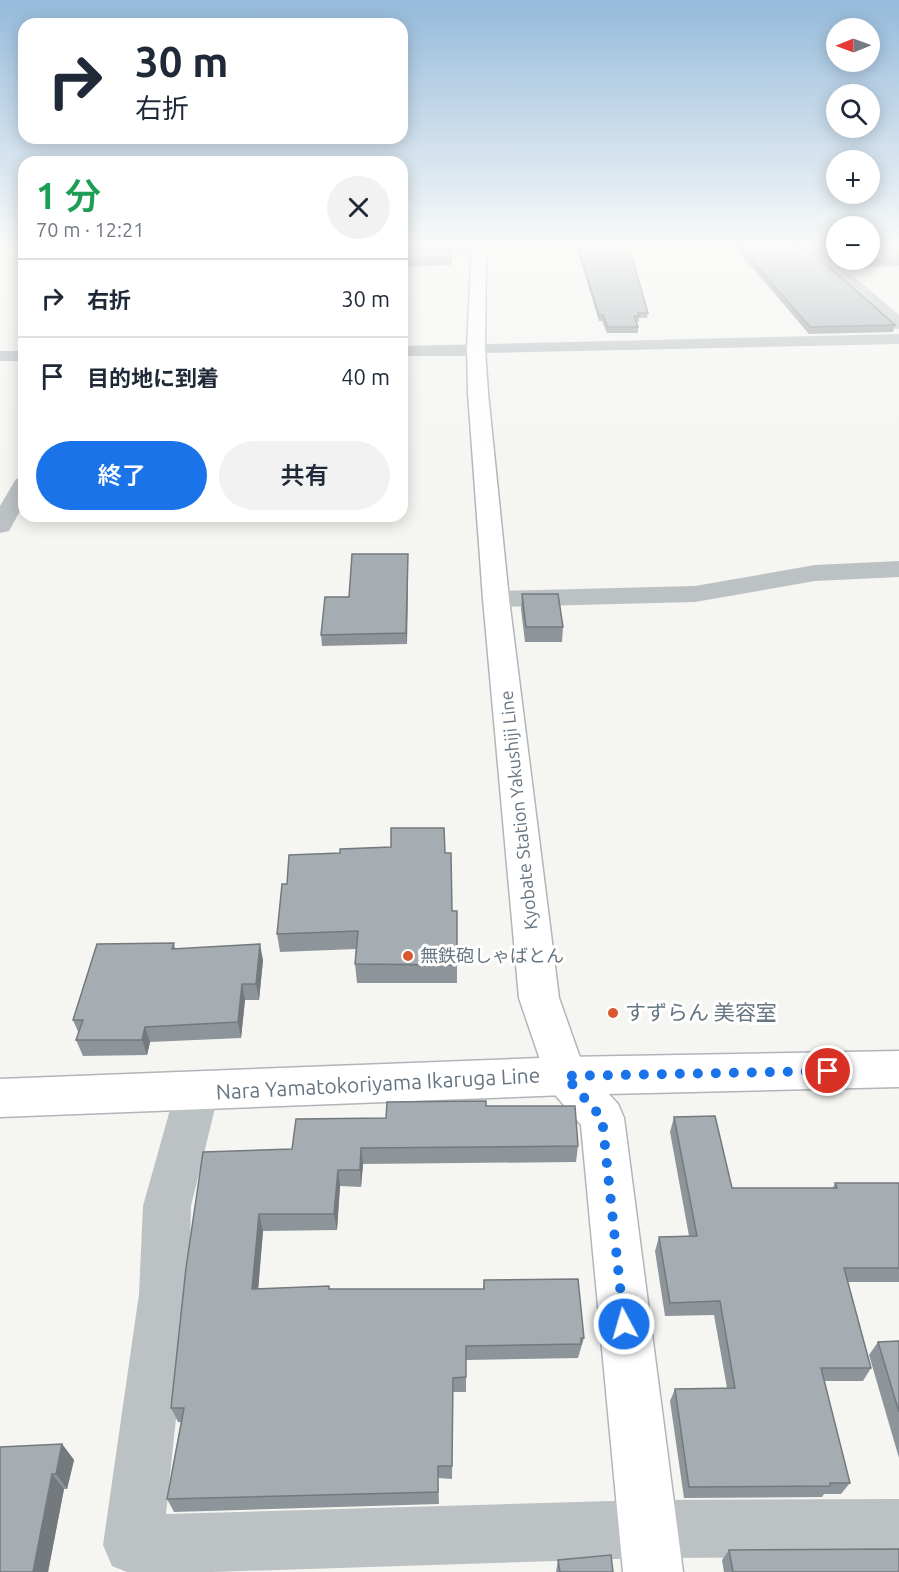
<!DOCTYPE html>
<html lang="ja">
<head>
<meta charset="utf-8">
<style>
  body { margin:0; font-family:Ubuntu,"Noto Sans JP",sans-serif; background:#f2f2f3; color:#1f2937; height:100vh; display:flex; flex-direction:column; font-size:22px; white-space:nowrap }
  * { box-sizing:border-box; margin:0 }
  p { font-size:20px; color:#747a83 }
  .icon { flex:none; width:33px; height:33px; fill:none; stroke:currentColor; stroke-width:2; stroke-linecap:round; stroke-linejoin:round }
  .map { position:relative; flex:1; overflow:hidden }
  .side { position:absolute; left:18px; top:156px; width:390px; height:366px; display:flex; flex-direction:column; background:#fff; border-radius:18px; box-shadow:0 3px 15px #0003 }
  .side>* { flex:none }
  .top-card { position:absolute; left:18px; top:18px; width:390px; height:126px; border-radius:18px; box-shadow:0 3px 15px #0003; background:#fff; color:#1f2937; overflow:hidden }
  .needle { width:39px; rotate:269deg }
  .tools { position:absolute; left:826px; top:18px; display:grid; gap:12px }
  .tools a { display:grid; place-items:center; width:54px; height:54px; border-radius:50%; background:#fff; box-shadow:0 3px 15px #0003; font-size:30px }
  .pin { position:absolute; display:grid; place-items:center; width:51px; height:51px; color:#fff; margin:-26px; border:3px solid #fff; border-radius:50%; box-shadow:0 2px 6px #0007 }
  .me { position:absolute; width:66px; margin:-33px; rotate:354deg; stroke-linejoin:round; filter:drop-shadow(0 0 4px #0008) }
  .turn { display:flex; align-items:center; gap:21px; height:126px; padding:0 18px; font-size:27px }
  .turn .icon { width:78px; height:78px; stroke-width:2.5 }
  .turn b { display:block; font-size:42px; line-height:51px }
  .round { display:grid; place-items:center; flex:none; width:63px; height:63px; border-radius:32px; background:#f2f2f3 }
  .overview { display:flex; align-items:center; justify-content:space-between; height:102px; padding:0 18px }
  h1 { font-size:36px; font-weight:600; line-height:45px; color:#1e9e55 }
  .primary-button { display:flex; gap:12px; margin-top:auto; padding:12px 18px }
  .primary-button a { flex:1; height:69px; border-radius:36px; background:#1a73e8; color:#fff; font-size:24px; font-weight:600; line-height:69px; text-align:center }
  .primary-button a+a { background:#f2f2f3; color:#1f2937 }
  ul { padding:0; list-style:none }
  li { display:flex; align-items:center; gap:18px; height:78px; padding:0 18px; border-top:2px solid #e0e1e3 }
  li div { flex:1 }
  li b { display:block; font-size:22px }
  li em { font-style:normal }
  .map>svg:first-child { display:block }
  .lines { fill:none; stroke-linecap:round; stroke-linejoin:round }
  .secondary-casing { stroke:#b1b6bb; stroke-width:3 }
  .primary-casing { stroke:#b0b5b9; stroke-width:3 }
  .minor { fill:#bcc1c4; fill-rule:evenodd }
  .secondary { fill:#fff; fill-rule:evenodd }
  .primary { fill:#fff; fill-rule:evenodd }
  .wall { fill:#8e959a }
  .shaded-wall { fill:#74797d }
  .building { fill:#a5adb3; stroke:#74797d; stroke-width:1.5 }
  .route { stroke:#1a73e8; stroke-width:10; stroke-dasharray:0 18 }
  .poi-dot { fill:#d9592f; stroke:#fff; stroke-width:2 }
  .labels { text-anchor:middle; stroke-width:6; stroke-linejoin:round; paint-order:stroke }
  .street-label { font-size:18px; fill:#667582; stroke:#fff }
  .poi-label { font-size:18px; fill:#667582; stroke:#fff; text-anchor:start }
  .near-poi-label { font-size:21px; fill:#667582; stroke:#fff; text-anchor:start }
  .near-street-label { font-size:21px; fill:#667582; stroke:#fff }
</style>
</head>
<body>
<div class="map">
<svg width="899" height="1572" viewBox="0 0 899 1572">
  <rect width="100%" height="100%" fill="#f5f6f2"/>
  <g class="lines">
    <defs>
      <polygon id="secondary" points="472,244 486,244 485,348 488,393 509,599 559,998 583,1066 618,1104 624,1118 683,1572 623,1572 581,1125 550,1089 519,998 483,599 468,393 467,348"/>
      <polygon id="primary" points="899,1051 899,1087 565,1095 0,1117 0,1079 565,1057"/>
    </defs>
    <!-- secondary casing -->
    <use href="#secondary" class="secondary-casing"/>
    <!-- primary casing -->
    <use href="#primary" class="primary-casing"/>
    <!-- minor -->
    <g class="minor">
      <polygon points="473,244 528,244 521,248 485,249 484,254 479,255 402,255 402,247 473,247"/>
      <polygon points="772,244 837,245 837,253 826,253 899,315 899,329 893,328 809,253 779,248"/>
      <rect x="870" y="245" width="29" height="8"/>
      <polygon points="899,334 899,344 485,353 477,356 402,356 402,346"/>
      <rect x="0" y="351" width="24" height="10"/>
      <polygon points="24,477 24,504 9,531 0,533 0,506 16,479"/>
      <polygon points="899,561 899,577 815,581 695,602 496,607 487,605 483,599 487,593 496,591 695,586 815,565"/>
      <polygon points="197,1073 212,1078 219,1092 191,1206 189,1294 166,1514 647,1500 899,1499 899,1557 647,1558 213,1572 127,1572 112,1566 103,1545 139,1294 143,1206 175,1092 182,1078"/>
    </g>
    <!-- secondary -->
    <use href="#secondary" class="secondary"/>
    <!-- primary -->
    <use href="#primary" class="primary"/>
  </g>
  <!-- wall -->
  <g class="wall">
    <rect x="402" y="244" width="45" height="1"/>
    <polygon points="578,244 648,313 647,318 639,318 639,322 636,322 638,327 638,333 607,333 602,321 599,321 577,249"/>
    <polygon points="732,244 778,244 895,325 893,332 809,334"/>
    <polygon points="837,248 837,259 832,255 833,249"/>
    <polygon points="871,249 899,249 899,266 846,267 837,260 870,260"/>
    <polygon points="402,251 452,260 452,265 402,267"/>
    <polygon points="408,564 407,644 322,646 321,635 349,597"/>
    <polygon points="522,594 563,627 562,642 525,642 521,609"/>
    <polygon points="445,853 452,911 457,911 457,983 357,983 355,964 356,949 280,952 277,934 287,884"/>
    <polygon points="174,943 175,948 263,960 259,1000 245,1000 241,1038 150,1042 147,1055 83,1056 76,1040 79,1034 73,1020"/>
    <polygon points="486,1106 578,1146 576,1162 363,1164 361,1187 340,1186 337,1230 263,1231 258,1289 483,1289 484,1280 584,1338 578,1358 466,1360 466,1392 453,1392 452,1479 438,1478 439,1504 174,1512 167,1499 181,1422 178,1422 171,1408 186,1268 292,1149 386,1118"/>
    <polygon points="674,1117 732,1188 833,1188 835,1183 899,1183 899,1282 848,1282 871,1368 863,1381 824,1381 850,1483 841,1494 824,1494 822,1497 684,1498 670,1401 675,1389 727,1388 714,1315 665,1316 655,1251 659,1237 689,1236 670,1132"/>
    <polygon points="899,1341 899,1458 869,1355 878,1342"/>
    <polygon points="62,1444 74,1460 67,1489 64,1489 48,1572 0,1572"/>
    <polygon points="729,1550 899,1572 724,1572 722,1560"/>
    <polygon points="558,1560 613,1572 556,1572"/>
  </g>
  <!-- shaded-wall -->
  <g class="shaded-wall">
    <polygon points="408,554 408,564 407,644 406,633"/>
    <polygon points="260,944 263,960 259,1000 256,984"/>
    <polygon points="242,984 245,1000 241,1038 238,1022"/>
    <polygon points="145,1027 150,1042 147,1055 142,1040"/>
    <polygon points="361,1148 363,1164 361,1187 360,1170"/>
    <polygon points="338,1170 340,1186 337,1230 334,1214"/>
    <polygon points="259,1214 263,1231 257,1304 252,1289"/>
    <polygon points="62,1444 74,1460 67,1489 56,1474"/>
    <polygon points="52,1474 64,1489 48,1572 33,1572"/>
  </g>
  <!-- building -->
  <g class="building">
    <polygon points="577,244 628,244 648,313 638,313 639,316 634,316 638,327 608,327 603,315 599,315"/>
    <polygon points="738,244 778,244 809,249 895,325 810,327"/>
    <polygon points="870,248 871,249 899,249 899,260 847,261 845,260 870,260"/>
    <polygon points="402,251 450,251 452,260 402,261"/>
    <polygon points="352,554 408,554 406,633 321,635 325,597 349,597"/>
    <polygon points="522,594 558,594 563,627 526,627"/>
    <polygon points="391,828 444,828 445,853 451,853 452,911 457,911 457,965 355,964 358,931 277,934 282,884 287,884 289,855 340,853 340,849 391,847"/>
    <polygon points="174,943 172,949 260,944 256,984 242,984 238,1022 145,1027 142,1040 76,1040 83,1020 73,1020 97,944"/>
    <polygon points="486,1101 486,1106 575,1106 578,1146 361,1148 360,1170 338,1170 334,1214 259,1214 252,1289 329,1286 329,1289 484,1289 484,1280 578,1279 584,1338 581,1338 581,1344 466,1346 466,1377 453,1378 452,1466 438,1466 438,1492 167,1499 184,1408 171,1408 186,1268 203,1152 292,1149 296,1119 386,1118 387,1102"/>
    <polygon points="715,1116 732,1188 837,1188 835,1183 899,1183 899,1268 844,1268 871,1368 821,1368 850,1483 830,1483 830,1486 689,1487 675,1389 735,1388 720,1301 670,1303 659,1237 697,1236 674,1117"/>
    <polygon points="899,1341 899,1412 878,1342"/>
    <polygon points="62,1444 56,1474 52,1474 33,1572 0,1572 0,1447"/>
    <polygon points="899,1549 899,1572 733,1572 729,1550"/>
    <polygon points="611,1555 613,1572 560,1572 558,1560"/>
  </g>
  <!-- sky -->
  <linearGradient id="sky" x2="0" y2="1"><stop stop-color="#95badb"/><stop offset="0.53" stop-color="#fafbf9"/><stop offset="1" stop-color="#fafbf9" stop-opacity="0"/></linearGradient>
  <rect width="899" height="464" fill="url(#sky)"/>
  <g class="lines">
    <!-- route -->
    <polyline class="route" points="624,1324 602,1118 565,1076 828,1071"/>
  </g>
  <!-- markers -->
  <g class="poi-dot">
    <circle cx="408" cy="956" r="6"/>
    <circle cx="613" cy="1013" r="6"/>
  </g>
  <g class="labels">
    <!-- street labels -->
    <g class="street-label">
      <text transform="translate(519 810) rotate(-96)" y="6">Kyobate Station Yakushiji Line</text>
    </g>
    <!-- poi labels -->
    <g class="poi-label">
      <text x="420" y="962">無鉄砲しゃばとん</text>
    </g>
    <!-- near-poi labels -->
    <g class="near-poi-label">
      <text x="625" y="1020">すずらん 美容室</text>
    </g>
    <!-- near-street labels -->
    <g class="near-street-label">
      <text transform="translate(378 1084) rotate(-3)" y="7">Nara Yamatokoriyama Ikaruga Line</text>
    </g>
  </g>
</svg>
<div class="tools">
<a><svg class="needle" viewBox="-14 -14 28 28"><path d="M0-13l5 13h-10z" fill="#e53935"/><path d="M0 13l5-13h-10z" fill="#747a83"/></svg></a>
<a><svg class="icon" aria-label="search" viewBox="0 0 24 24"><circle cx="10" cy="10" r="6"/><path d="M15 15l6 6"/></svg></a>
<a>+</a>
<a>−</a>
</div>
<div class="pin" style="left:828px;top:1071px;background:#d93025"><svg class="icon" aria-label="arrive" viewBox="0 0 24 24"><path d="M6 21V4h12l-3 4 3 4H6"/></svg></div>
<svg class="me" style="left:624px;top:1324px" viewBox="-20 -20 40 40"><circle r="17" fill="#1a73e8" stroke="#fff" stroke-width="3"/><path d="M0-11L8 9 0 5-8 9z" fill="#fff"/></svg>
<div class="top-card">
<div class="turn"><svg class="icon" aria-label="right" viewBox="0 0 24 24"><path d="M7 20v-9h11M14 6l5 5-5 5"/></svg><div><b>30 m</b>右折</div></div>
</div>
<section class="side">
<div class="overview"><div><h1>1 分</h1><p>70 m · 12:21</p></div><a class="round"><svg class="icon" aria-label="close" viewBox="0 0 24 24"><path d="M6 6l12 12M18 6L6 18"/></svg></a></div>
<ul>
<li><svg class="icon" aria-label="right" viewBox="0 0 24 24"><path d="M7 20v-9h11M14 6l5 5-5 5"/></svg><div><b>右折</b></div><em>30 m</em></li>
<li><svg class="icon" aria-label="arrive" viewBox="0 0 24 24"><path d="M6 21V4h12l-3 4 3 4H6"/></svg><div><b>目的地に到着</b></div><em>40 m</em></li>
</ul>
<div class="primary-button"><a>終了</a><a>共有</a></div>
</section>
</div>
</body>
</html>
